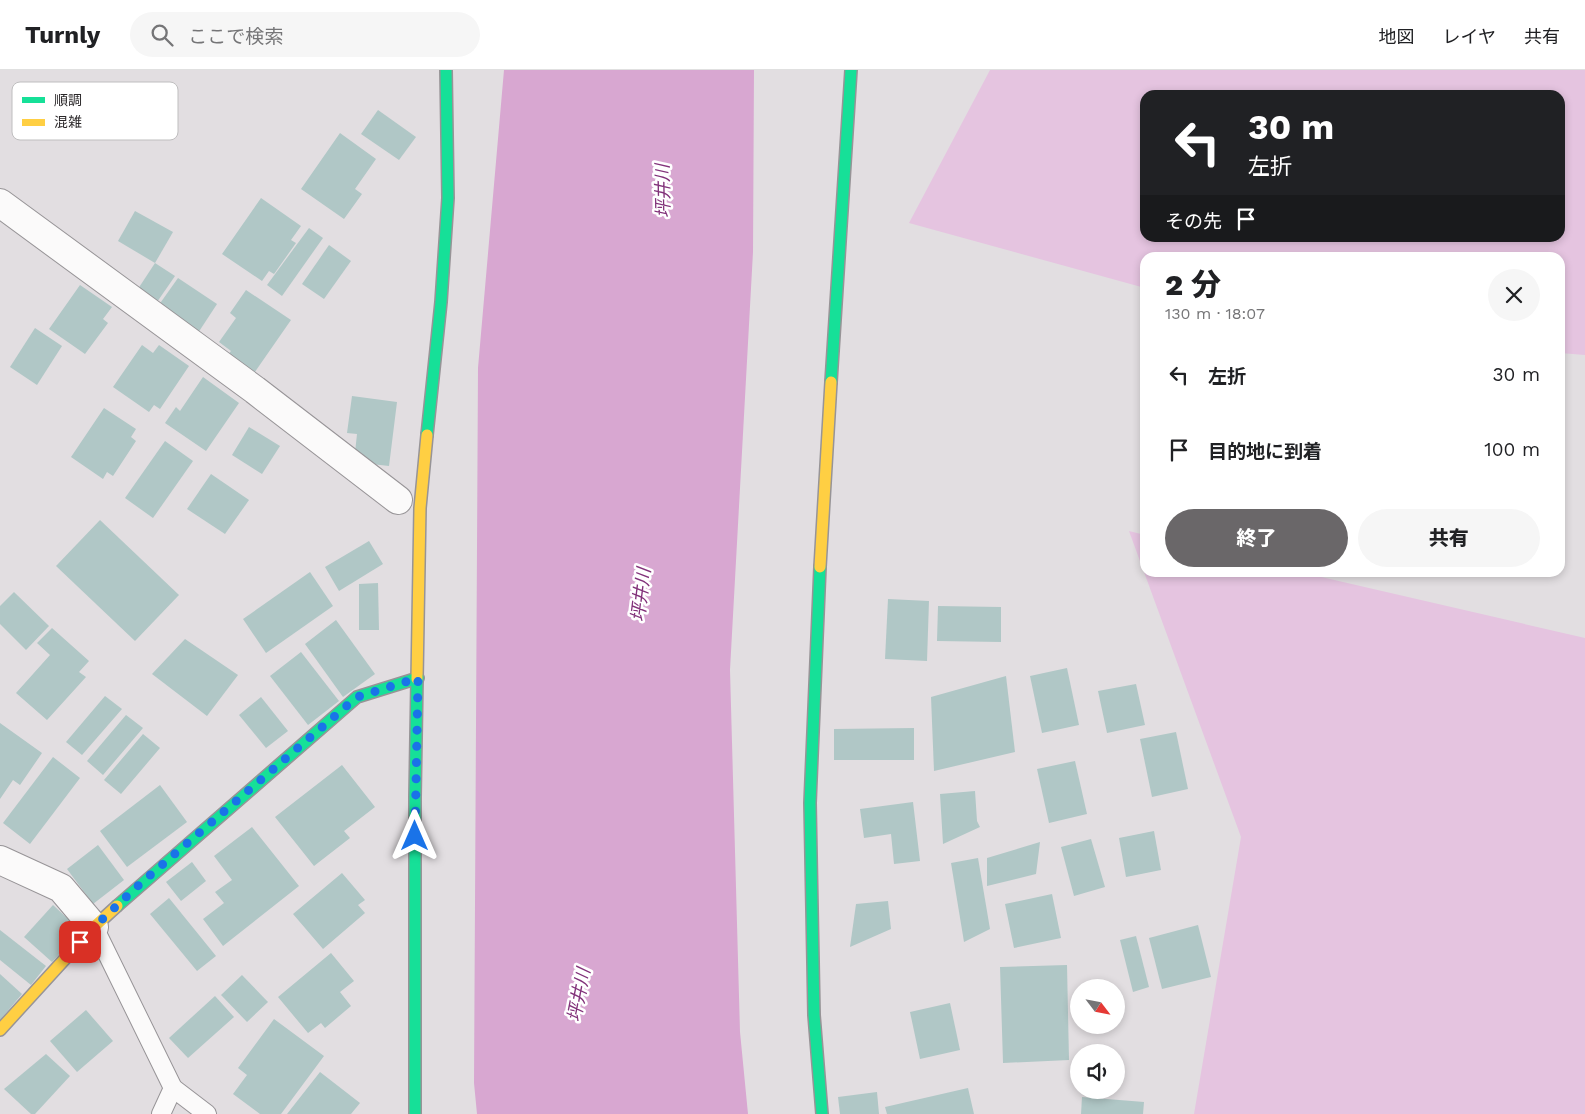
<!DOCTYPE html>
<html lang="ja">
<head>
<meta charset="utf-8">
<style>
  body { margin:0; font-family:"Work Sans","Noto Sans JP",sans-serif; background:#f6f6f6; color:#202124; height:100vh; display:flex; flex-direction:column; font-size:19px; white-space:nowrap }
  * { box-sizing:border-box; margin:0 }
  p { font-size:16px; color:#757577 }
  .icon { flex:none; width:28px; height:28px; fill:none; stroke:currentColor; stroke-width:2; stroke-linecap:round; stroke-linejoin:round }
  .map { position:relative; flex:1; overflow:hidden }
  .side { position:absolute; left:1140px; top:182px; width:425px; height:325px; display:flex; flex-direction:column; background:#fff; border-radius:15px; box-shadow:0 2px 8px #0003 }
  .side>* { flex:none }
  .banner { position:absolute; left:1140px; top:20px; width:425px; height:152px; border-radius:15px; box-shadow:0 2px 8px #0003; background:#202124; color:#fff; overflow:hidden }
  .needle { width:32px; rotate:122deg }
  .buttons { position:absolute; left:1070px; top:909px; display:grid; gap:10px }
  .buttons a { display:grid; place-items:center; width:55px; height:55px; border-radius:50%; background:#fff; box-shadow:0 2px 8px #0003; font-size:25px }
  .pin { position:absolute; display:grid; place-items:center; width:42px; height:42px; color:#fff; margin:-21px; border-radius:10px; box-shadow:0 2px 8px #0006 }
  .me { position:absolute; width:55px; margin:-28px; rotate:0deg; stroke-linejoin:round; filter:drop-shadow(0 0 4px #0008) }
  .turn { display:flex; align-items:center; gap:18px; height:105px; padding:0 25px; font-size:22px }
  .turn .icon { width:65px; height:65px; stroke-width:2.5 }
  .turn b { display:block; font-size:35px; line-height:42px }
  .then { display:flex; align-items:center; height:48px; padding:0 25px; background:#0003; gap:10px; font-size:19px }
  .round { display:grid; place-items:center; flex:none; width:52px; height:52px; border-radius:26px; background:#f6f6f6 }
  .headline { display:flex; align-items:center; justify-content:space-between; height:85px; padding:0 25px }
  h1 { font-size:30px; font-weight:800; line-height:38px }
  .primary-button { display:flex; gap:10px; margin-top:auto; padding:10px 25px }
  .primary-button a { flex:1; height:58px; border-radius:30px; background:#6a6769; color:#fff; font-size:20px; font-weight:800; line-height:58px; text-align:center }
  .primary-button a+a { background:#f6f6f6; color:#202124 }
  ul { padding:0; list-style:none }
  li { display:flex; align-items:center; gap:15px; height:75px; padding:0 25px }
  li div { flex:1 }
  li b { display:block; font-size:19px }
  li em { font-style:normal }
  header { display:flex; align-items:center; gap:30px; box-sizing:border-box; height:70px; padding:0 25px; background:#fff; border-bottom:1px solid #e0e0e0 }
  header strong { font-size:24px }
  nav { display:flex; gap:28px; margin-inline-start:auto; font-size:18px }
  .search { width:350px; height:45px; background:#f6f6f6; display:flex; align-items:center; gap:12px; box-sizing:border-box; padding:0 18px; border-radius:28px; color:#757577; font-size:19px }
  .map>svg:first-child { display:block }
  .green { fill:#e5c4e0; fill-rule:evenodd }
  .water { fill:#d8a7d1 }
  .building { fill:#b0c7c6 }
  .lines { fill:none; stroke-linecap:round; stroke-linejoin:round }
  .lane-casing { stroke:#979497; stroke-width:20 }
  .street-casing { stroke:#979497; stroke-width:30 }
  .fast-casing { stroke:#979497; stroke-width:14 }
  .slow-casing { stroke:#979497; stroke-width:14 }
  .lane { stroke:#fbfafa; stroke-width:18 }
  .street { stroke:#fbfafa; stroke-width:28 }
  .fast { stroke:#16e098; stroke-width:11 }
  .slow { stroke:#ffcf43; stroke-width:11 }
  .route { stroke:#1a73e8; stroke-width:9; stroke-dasharray:0 16.2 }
  .labels { text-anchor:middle; stroke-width:5; stroke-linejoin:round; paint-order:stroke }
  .water-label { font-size:18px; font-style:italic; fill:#82327a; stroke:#fff }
  .key { fill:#fff; stroke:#bfbebf; stroke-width:1 }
  .key-label { font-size:14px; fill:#2a2729 }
</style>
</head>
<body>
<header>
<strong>Turnly</strong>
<div class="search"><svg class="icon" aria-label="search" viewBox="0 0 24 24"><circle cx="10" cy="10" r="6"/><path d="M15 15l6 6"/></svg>ここで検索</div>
<nav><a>地図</a><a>レイヤ</a><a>共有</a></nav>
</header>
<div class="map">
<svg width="1585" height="1044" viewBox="0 0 1585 1044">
  <rect width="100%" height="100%" fill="#e2dee1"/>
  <!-- green -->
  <g class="green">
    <path d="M 990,0 L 1585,0 L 1585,285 L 1560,283 L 1560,188 L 1145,188 L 1145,218 L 909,153 ZM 1145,25 L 1560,25 L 1560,168 L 1145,168 Z"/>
    <polygon points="1129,461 1145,465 1145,502 1304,503 1585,568 1585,1044 1194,1044 1241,767"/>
  </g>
  <!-- water -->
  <polygon class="water" points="504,0 754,0 753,182 730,600 740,962 748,1044 477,1044 474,1013 478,298"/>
  <!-- building -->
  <g class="building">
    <polygon points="378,40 416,67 399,90 361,64"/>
    <polygon points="340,63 376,89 355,119 362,124 344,149 301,119"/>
    <polygon points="261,128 301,156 291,170 296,173 274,204 269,201 262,211 222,184"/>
    <polygon points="135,141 173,162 155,193 118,171"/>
    <polygon points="309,158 323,168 282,226 267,215"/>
    <polygon points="329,175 351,191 324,229 302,214"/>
    <polygon points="155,193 175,206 155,235 136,222"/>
    <polygon points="178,208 217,234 196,266 156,239"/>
    <polygon points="80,215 112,237 103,249 108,253 85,284 49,259"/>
    <polygon points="246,220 291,250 252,306 225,288 231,281 219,272 236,248 230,243"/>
    <polygon points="35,258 62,276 37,315 10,297"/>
    <polygon points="142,275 153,283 159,275 189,296 160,339 154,335 149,342 113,317"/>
    <polygon points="203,307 239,333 206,381 165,353 176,337 180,341"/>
    <polygon points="352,326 397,332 389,396 354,392 357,364 347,363"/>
    <polygon points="104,338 136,359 131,367 136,371 113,406 107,402 103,409 71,387"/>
    <polygon points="249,357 280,376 262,404 232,385"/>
    <polygon points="165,371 193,391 153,448 125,428"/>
    <polygon points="211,404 249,430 225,464 187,439"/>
    <polygon points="100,450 179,525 135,571 56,496"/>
    <polygon points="369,471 383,494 339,521 325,497"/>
    <polygon points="310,502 333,536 266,583 243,549"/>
    <polygon points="378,513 379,560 359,560 359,514"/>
    <polygon points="14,522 49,556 26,580 0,554 0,536"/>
    <polygon points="888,529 929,531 927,591 885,589"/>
    <polygon points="938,536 1001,537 1001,572 937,571"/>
    <polygon points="336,550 375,604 343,627 305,574"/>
    <polygon points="52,558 89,591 79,602 86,607 47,650 16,623 50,585 37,573"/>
    <polygon points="185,569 238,605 207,646 152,604"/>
    <polygon points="301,582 339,631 308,655 270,606"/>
    <polygon points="1067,598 1079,655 1042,663 1030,606"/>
    <polygon points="1006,606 1015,682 934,701 931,627"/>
    <polygon points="1136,614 1145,655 1107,663 1098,621"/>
    <polygon points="105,626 122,639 82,685 66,672"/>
    <polygon points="261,627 288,661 266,678 239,645"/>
    <polygon points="126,645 143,658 103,705 87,691"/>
    <polygon points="0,653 42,683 20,715 13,710 0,729"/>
    <polygon points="914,658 914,690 834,690 834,659"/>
    <polygon points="1176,662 1188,719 1152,727 1140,669"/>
    <polygon points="143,664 160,678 121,724 104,710"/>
    <polygon points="53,687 80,708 30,774 3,753"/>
    <polygon points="1075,691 1087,744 1049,753 1037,699"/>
    <polygon points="342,695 375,737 344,761 350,768 314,796 275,747"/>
    <polygon points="160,715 187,752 127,797 100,761"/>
    <polygon points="975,721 977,751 980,757 943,774 940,724"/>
    <polygon points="913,732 920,791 894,794 891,764 864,768 860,739"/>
    <polygon points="252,757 299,816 223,876 203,849 224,833 215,822 232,810 214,786"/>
    <polygon points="1154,761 1161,800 1126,807 1119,768"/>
    <polygon points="1091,769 1105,817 1074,826 1061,777"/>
    <polygon points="1040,772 1036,804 987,816 987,788"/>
    <polygon points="98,775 124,810 93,834 67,799"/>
    <polygon points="978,788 990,859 964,872 951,793"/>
    <polygon points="192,792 206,811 181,831 166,812"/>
    <polygon points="342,803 365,830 358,835 365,843 323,879 293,844"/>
    <polygon points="1052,824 1061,868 1014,878 1005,834"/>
    <polygon points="169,828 216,886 197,901 150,844"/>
    <polygon points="888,831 891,859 850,877 856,834"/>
    <polygon points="53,835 81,861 52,892 24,867"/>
    <polygon points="1198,855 1211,907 1162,919 1149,868"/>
    <polygon points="0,860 46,896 31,915 0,890"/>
    <polygon points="1136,866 1149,917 1133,922 1120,870"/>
    <polygon points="331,883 354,911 340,922 351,936 325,958 321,953 308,963 278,927"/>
    <polygon points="1067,895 1069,990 1003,993 1000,897"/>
    <polygon points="0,904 22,924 0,950"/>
    <polygon points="242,905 268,932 247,952 221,925"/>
    <polygon points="215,926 234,947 188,988 169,968"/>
    <polygon points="950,933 960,980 920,989 910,942"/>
    <polygon points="86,940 113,971 77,1002 50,971"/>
    <polygon points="274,949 324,986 281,1044 260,1044 233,1024 247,1005 238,998"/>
    <polygon points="46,984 70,1006 35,1044 31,1044 4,1019"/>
    <polygon points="320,1002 360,1033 351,1044 287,1044"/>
    <polygon points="968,1018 974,1044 887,1044 885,1037"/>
    <polygon points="877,1022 879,1044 840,1044 838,1027"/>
    <polygon points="1082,1027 1144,1032 1143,1044 1081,1044"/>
  </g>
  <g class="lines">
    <defs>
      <g id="lane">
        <polyline points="94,857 173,1018 207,1044"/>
        <polyline points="161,1044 173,1018"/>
      </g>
      <g id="street">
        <polyline points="0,133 255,320 398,430"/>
        <polyline points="0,790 61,818 94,857"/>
      </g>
      <g id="fast">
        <polyline points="831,312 851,0"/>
        <polyline points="427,365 441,232 448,128 446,0"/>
        <polyline points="820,497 810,733 814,945 822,1044"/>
        <polyline points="117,836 357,627 418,608"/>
        <polyline points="415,1044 415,727 417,609"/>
      </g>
      <g id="slow">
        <polyline points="820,497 831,312"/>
        <polyline points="417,609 420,438 427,365"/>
        <polyline points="0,960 94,857 117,836"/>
      </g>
    </defs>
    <!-- lane casing -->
    <use href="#lane" class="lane-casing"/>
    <!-- street casing -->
    <use href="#street" class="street-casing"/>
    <!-- fast casing -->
    <use href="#fast" class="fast-casing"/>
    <!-- slow casing -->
    <use href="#slow" class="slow-casing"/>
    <!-- lane -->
    <use href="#lane" class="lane"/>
    <!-- street -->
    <use href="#street" class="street"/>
    <!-- fast -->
    <use href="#fast" class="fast"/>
    <!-- slow -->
    <use href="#slow" class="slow"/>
  </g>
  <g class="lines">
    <!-- route -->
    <polyline class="route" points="80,872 94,857 141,813 357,627 418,608 415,766"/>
  </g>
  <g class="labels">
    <!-- water labels -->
    <g class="water-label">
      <text transform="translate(663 121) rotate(-91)" y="6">坪井川</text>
      <text transform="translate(641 525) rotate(-83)" y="6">坪井川</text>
      <text transform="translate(579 925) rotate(-79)" y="6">坪井川</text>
    </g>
  </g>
  <!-- legend -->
  <rect x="12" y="12" width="166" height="58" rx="8" class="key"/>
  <rect x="22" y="27" width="23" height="6" fill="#16e098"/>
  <rect x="22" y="49" width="23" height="7" fill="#ffcf43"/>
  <g class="key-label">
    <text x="54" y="35">順調</text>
    <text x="54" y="57">混雑</text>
  </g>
</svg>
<div class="buttons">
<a><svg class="needle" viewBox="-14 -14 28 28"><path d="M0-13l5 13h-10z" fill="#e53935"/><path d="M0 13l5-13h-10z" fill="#757577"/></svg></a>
<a><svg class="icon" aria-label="sound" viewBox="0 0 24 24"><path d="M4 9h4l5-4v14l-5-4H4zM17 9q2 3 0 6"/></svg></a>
</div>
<div class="pin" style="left:80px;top:872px;background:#d93025"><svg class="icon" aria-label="arrive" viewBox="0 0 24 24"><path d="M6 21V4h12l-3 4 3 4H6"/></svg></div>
<svg class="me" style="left:415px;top:766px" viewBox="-20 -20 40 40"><path d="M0-17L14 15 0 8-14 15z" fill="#1a73e8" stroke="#fff" stroke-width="4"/></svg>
<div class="banner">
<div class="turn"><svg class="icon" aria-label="left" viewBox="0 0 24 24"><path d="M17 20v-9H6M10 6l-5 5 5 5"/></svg><div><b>30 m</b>左折</div></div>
<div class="then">その先<svg class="icon" aria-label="arrive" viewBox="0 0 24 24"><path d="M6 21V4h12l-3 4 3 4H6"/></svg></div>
</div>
<section class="side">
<div class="headline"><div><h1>2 分</h1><p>130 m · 18:07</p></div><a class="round"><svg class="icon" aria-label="close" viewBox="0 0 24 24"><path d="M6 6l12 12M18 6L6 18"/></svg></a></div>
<ul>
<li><svg class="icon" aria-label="left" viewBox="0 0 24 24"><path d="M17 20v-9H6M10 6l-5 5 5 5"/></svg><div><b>左折</b></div><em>30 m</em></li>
<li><svg class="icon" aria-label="arrive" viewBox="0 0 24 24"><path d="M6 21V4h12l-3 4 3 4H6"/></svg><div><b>目的地に到着</b></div><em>100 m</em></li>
</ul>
<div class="primary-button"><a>終了</a><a>共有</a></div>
</section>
</div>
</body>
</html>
